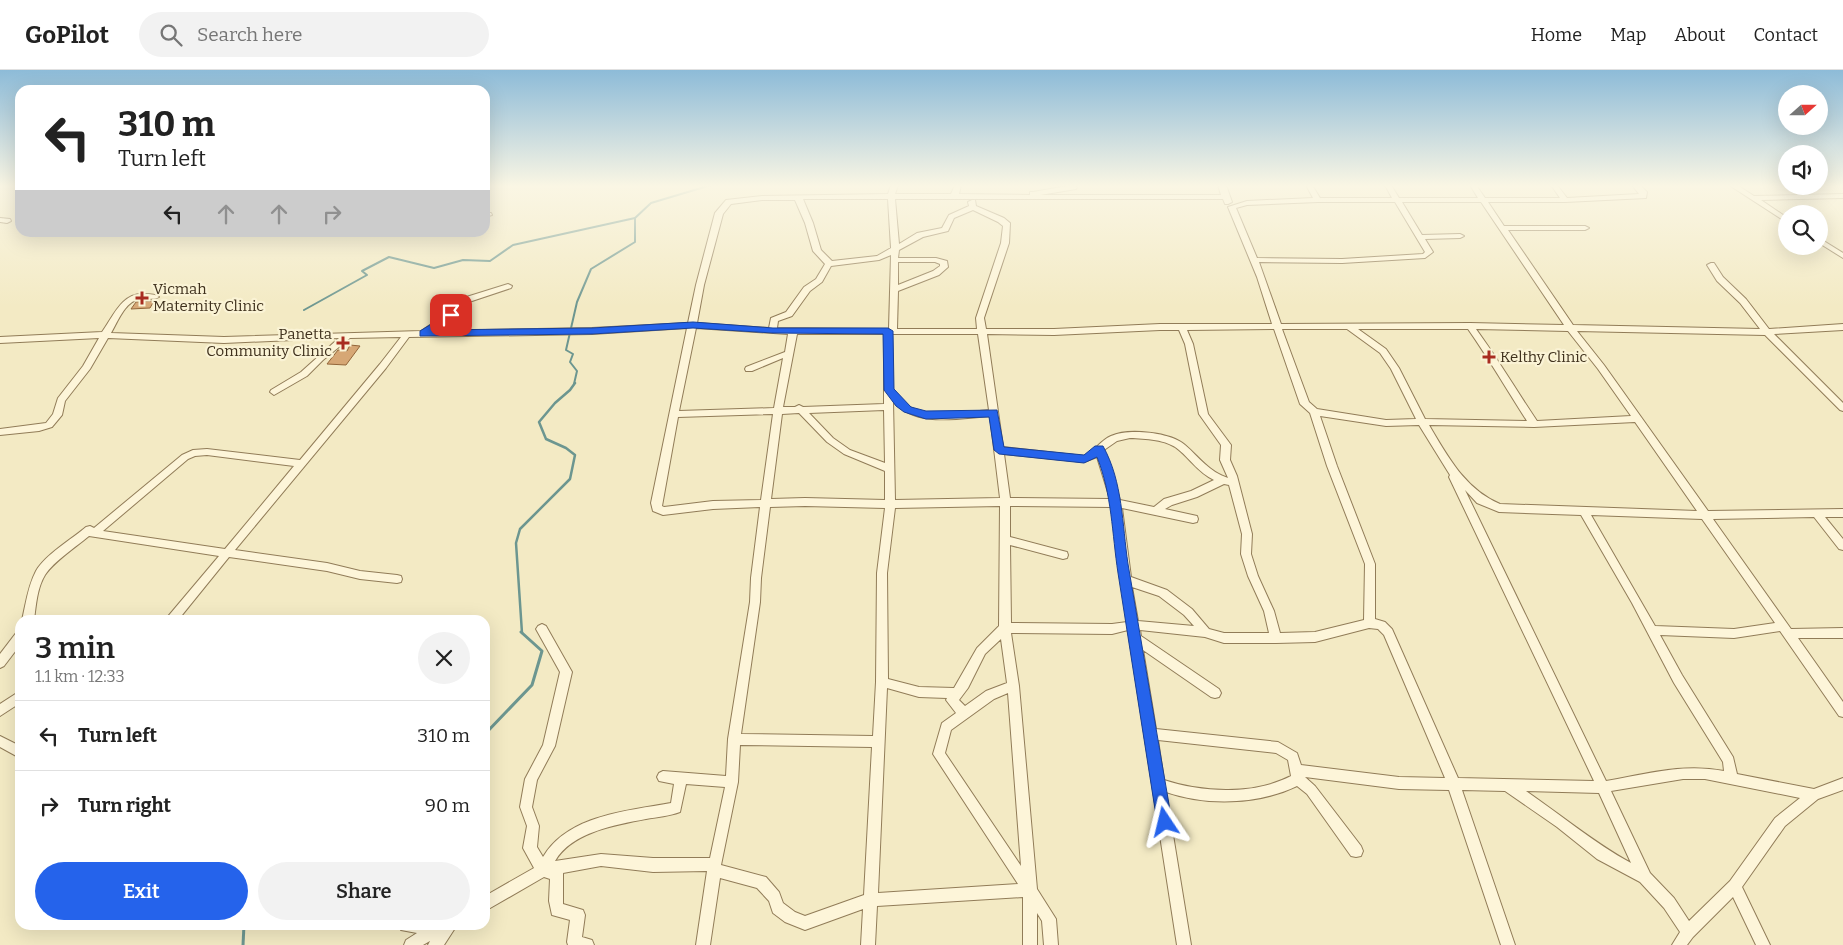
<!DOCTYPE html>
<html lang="en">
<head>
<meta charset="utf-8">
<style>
  body { margin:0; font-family:Bitter,serif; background:#f2f2f2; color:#222; height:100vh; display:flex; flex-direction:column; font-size:19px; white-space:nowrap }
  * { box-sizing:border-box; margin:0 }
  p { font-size:16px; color:#767676 }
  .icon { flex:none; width:28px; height:28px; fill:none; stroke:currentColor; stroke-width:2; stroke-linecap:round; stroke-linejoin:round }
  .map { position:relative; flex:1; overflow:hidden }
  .sheet { position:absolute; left:15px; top:545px; width:475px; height:315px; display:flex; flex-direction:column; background:#fff; border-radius:15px; box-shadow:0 5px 20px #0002 }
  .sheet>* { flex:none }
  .hud { position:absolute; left:15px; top:15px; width:475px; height:152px; border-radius:15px; box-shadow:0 5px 20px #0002; background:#fff; color:#222; overflow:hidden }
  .needle { width:32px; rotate:69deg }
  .fabs { position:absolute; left:1778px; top:15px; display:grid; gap:10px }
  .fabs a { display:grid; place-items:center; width:50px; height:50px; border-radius:50%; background:#fff; box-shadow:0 5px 20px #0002; font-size:25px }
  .pin { position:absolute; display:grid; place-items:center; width:42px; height:42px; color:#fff; margin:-21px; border-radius:10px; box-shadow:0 2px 8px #0006 }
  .me { position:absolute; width:55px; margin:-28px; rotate:350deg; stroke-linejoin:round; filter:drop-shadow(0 0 4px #0008) }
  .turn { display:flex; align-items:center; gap:18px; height:105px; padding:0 20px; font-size:22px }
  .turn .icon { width:65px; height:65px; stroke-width:2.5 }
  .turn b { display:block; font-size:35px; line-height:42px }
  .lanes { display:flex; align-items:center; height:48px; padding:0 20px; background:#0003; justify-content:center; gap:25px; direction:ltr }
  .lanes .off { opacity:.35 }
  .round { display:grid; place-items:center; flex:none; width:52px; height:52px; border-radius:26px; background:#f2f2f2 }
  .head { display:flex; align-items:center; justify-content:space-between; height:85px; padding:0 20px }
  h1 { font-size:30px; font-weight:600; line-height:38px }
  .button { display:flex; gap:10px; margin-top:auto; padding:10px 20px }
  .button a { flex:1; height:58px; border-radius:30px; background:#2563eb; color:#fff; font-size:20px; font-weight:600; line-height:58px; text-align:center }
  .button a+a { background:#f2f2f2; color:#222 }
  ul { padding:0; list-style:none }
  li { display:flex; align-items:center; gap:15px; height:70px; padding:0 20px; border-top:1px solid #e0e0e0 }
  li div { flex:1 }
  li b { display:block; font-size:19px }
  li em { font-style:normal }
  header { display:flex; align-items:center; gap:30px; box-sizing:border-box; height:70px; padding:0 25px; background:#fff; border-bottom:1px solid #e0e0e0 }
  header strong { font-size:24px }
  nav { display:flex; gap:28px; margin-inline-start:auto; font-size:18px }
  .search { width:350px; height:45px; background:#f2f2f2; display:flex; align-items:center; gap:12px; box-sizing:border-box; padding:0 18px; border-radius:28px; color:#767676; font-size:19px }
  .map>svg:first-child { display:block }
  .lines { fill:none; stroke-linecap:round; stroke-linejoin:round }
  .stream-far2 { stroke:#6c9690; stroke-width:2 }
  .stream-far1 { stroke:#6c9690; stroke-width:2.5 }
  .stream { stroke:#6c9690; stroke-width:3 }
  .building { fill:#d6a775; stroke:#93663a }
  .street-casing { stroke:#917c58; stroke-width:2 }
  .street { fill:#fdf5d9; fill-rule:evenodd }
  .route { fill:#2563eb; stroke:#184099 }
  .poi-dot { fill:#a82c20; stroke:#faf3d5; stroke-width:2 }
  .labels { text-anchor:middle; stroke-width:4.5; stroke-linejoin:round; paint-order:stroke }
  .poi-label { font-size:15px; fill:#3f311d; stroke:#faf3d5; text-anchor:start }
</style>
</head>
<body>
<header>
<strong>GoPilot</strong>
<div class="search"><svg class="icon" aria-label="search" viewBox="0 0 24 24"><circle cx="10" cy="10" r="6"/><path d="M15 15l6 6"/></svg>Search here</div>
<nav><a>Home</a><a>Map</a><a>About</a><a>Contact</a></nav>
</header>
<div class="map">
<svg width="1843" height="875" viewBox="0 0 1843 875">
  <rect width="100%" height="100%" fill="#f3eac4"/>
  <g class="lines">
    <!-- stream-far2 -->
    <g class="stream-far2">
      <polyline points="304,240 367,205 362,201 389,187 434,198 463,190 490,191 513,175 635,148 651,133 711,115"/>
      <polyline points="574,314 577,301 570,292 573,284 566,280 577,232 591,199 635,172 635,148"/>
    </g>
    <!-- stream-far1 -->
    <polyline class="stream-far1" points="522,563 516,473 520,459 570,409 575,385 566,378 546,369 539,352 555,333 570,320 575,313"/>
    <!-- stream -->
    <g class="stream">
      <polyline points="485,664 532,615 542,581 521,562"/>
      <polyline points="243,875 244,855"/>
    </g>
  </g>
  <!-- building -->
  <g class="building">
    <polygon points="154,231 150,238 131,239 136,232"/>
    <polygon points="350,275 360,276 346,295 327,294 338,280 347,281"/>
  </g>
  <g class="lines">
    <defs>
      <g id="street">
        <path d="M 891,115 L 898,115 L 895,124 L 951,124 L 955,115 L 961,115 L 959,124 L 1030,125 L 1030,122 L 1033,122 L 1073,115 L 1077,117 L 1076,119 L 1040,125 L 1221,125 L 1218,115 L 1226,115 L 1232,132 L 1228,134 L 1225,134 L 1223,129 L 895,129 L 899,174 L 917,163 L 942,158 L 949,145 L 969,136 L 968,132 L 972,130 L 975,130 L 976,136 L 1004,148 L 1010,153 L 1009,173 L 984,248 L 986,259 L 1054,259 L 1160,254 L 1272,254 L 1257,207 L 1228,137 L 1247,131 L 1313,128 L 1306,115 L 1312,115 L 1320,128 L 1392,128 L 1385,115 L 1391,115 L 1399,128 L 1478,128 L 1470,115 L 1476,115 L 1485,128 L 1560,128 L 1551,115 L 1557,115 L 1567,128 L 1639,124 L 1632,115 L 1640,115 L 1647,122 L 1646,128 L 1565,132 L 1488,132 L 1504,156 L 1585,156 L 1589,158 L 1585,160 L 1508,160 L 1573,255 L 1760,259 L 1740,233 L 1717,211 L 1707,195 L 1711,193 L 1714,193 L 1723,207 L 1746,229 L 1769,259 L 1843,254 L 1843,260 L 1774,264 L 1843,333 L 1843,341 L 1840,340 L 1765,265 L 1577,261 L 1604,295 L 1708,441 L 1843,439 L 1843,447 L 1825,447 L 1843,469 L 1843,480 L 1839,479 L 1814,447 L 1713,449 L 1791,559 L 1843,558 L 1843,568 L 1798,568 L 1843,632 L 1843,647 L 1839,646 L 1780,561 L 1734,568 L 1660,565 L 1682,605 L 1733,687 L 1737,704 L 1814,719 L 1843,708 L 1843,720 L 1818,729 L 1785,756 L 1742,817 L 1770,875 L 1756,875 L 1733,827 L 1693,867 L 1687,875 L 1672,875 L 1680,862 L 1664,838 L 1640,812 L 1597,789 L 1557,757 L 1505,721 L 1462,720 L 1515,875 L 1501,875 L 1449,720 L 1399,719 L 1305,707 L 1315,716 L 1361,776 L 1363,781 L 1361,786 L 1356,787 L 1351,786 L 1307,724 L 1297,716 C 1258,735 1206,736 1166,722 L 1191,875 L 1177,875 L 1128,560 L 1112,564 L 1011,563 L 1019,616 L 1037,819 L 1056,849 L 1058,875 L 1044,875 L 1042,851 L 1037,843 L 1037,875 L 1023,875 L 1023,827 L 877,836 L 875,875 L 861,875 L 863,839 L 805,860 L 785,852 L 773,843 L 769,831 L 757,818 L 720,808 L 710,875 L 696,875 L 707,801 L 653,802 L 601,796 L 563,803 L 563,834 L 583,840 L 585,845 L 582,867 L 592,870 L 594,875 L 568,875 L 567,872 L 570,850 L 552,845 L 549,831 L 550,809 L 544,807 L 485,841 L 485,826 L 534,798 L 523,778 L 527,756 L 520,737 L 525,709 L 543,675 L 560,602 L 536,559 L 538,556 L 542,554 L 546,556 L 572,602 L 555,676 L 537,710 L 532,737 L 539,756 L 537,777 L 543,787 C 568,745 627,741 671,733 L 674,714 L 659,711 L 657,707 L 659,703 L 663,701 L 726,706 L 728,669 L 750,532 L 751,508 L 760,437 L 713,439 L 663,445 L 653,441 L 651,433 L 687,258 L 592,264 L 409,267 L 386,298 L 235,480 L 327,493 L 360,501 L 397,505 L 401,506 L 402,509 L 401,512 L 397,513 L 360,509 L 327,501 L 229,487 L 178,550 L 165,550 L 219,486 L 89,466 C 76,477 54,491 45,505 C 37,518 36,535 34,550 L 22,550 C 26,533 28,516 36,501 C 45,485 72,469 86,457 L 90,456 L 94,458 L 182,385 L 193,380 L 207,379 L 300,390 L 380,294 L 401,267 L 350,268 L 323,290 L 307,306 L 274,325 L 270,322 L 271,320 L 301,302 L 339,268 L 224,273 L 108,268 L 90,299 L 65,331 L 62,345 L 52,357 L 39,361 L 0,365 L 0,359 L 46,353 L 53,344 L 58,328 L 83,296 L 99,268 L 0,273 L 0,267 L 102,262 C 113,247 122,222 144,224 C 150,224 155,224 159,227 C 153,231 146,227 139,229 C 125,232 118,251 111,263 L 224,267 L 421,261 L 448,243 L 460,229 L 508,214 L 512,216 L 511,218 L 466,233 L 454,247 L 433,261 L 592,258 L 688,253 L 696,215 L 715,143 L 726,130 L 762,126 L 888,124 ZM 803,129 L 888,129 L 891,178 L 877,186 L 832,191 L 821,180 L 813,153 ZM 762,130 L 795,130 L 805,153 L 813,181 L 825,194 L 816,209 L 804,217 L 786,242 L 771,248 L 769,258 L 697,253 L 704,215 L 723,144 L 731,134 ZM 1318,132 L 1395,132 L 1425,182 L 1423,184 L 1342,189 L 1257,188 L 1236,138 L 1247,135 ZM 1402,132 L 1481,132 L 1564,255 L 1470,253 L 1281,254 L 1259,192 L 1342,193 L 1425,188 L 1433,182 L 1425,169 L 1460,168 L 1464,166 L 1460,164 L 1422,165 ZM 973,140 L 998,152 L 1003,156 L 1001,173 L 976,248 L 977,259 L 897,259 L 898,221 L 939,205 L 948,197 L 947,191 L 936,188 L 898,188 L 899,180 L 923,167 L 948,161 L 954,148 ZM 891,185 L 889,259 L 777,258 L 778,251 L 792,246 L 810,221 L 822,212 L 831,196 L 879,190 ZM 898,192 L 935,192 L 940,194 L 940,196 L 933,201 L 898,215 ZM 696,258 L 788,264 L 785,282 L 746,297 L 745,299 L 746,301 L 752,301 L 783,288 L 774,338 L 679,341 ZM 1274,259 L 1300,334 L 1310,343 L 1327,396 L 1365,494 L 1364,550 L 1315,562 L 1280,563 L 1274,541 L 1258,506 L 1251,484 L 1252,464 L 1237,406 L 1230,390 L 1231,375 L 1208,344 L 1193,274 L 1187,260 ZM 1282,259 L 1347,259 L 1380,283 L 1391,299 L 1416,349 L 1386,350 L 1317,339 L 1309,332 ZM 1358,259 L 1468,259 C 1489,289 1507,320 1527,351 L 1425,349 L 1399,298 L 1386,279 ZM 1476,259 L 1568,261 L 1598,299 L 1631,346 L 1537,351 C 1516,320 1498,289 1476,259 ZM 1160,260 L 1179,260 L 1185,274 L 1199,344 L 1221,375 L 1220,390 L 1228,408 C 1209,402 1199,387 1185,375 C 1171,362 1128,358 1111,366 C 1100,371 1095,381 1084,386 L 1003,377 L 987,264 L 1054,265 ZM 797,264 L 884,264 L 884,334 L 803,337 L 799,335 L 795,337 L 783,337 ZM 892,264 L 978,264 L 989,340 C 967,342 928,349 910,337 C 903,332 898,325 893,319 ZM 893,331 C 916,358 959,348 990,346 L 1000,428 L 895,430 ZM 884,340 L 885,393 L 850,380 L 833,368 L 809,343 ZM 799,343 L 827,372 L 844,384 L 885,401 L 885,430 L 805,428 L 771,429 L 782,344 ZM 773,344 L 761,430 L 713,431 L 664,437 L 662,436 L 678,347 ZM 1320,346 L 1386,356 L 1419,355 L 1450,405 L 1449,407 L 1594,711 L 1458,708 L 1392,559 L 1385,552 L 1375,549 L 1375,494 L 1337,396 ZM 1635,352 L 1697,441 L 1500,434 C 1465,419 1448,387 1429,355 L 1534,357 ZM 1130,368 C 1145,369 1167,369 1179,380 C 1191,390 1199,403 1214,410 L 1191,421 L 1164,429 L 1154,437 L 1120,430 L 1104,380 L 1117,371 ZM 1004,384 L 1084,392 L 1097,387 L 1110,429 L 1010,428 ZM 207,385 L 294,396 L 225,479 L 103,461 L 188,389 L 195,386 ZM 1224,414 L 1229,415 L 1242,464 L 1241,484 L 1248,506 L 1264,541 L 1269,563 L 1224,563 L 1209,559 L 1192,539 L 1167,520 L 1131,507 L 1122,438 L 1193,453 L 1197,452 L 1198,449 L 1197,446 L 1165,439 L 1172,435 L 1197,427 ZM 1465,420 L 1477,433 L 1499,442 L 1581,445 L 1632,533 L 1674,613 L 1723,692 L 1724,701 C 1683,693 1647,704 1606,711 ZM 805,436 L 885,438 L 877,503 L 876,612 L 873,666 L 741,664 L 760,532 L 761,508 L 770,437 ZM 1000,436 L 999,556 L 977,578 L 954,618 L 919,617 L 888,609 L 887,503 L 895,438 ZM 1010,436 L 1112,437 L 1127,552 L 1112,554 L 1011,553 L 1010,475 L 1063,489 L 1067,488 L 1068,485 L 1067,482 L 1063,481 L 1010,467 ZM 1591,445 L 1702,449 L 1775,553 L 1734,559 L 1655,556 ZM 1132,517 L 1159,526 L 1184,545 L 1194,556 L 1138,551 ZM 1369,558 L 1378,559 L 1384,565 L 1445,708 L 1399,707 L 1301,695 L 1297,683 L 1278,672 L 1156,659 L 1143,580 L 1211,627 L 1215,628 L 1219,627 L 1221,623 L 1219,619 L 1141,566 L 1140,560 L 1205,567 L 1224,573 L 1276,573 L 1315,572 ZM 1001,569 L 1007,613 L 986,621 L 965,636 L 959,630 L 968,618 L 985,584 ZM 887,618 L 919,627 L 947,628 L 946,630 L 956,643 L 942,653 L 933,684 L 1018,814 L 878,823 ZM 1008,623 L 1021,796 L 945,683 L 951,660 L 994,629 ZM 1158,670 L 1276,683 L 1288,690 L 1291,706 C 1254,725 1203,723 1164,710 ZM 740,675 L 872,677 L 864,825 L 805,846 L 795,842 L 783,833 L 779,822 L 766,807 L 721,795 L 738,712 ZM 1683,709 L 1705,709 L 1800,728 L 1775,748 L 1730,811 L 1689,851 L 1674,828 L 1650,803 L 1611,721 ZM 686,714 L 725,717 L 710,788 L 653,788 L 601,784 L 555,791 C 572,762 615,755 646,749 C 657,747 670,746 680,742 ZM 1526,721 L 1599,723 L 1631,793 C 1594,773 1561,745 1526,721 Z"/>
        <polygon points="1729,115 1737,115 1754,126 1843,124 1843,128 1761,130 1786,147 1786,152"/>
        <polygon points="485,143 491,143 492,145 485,147"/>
        <polygon points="0,148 10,149 11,151 7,153 0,152"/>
        <polygon points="1819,168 1843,183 1843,188 1819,173"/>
        <polygon points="20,561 20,575 4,596 0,598 0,584 16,563"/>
        <polygon points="20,621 20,633 0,646 0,634"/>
        <polygon points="0,666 20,676 20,688 0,677"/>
        <polygon points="399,855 457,855 444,875 428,875 430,871 423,875 404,875 406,870 417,863 401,860"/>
      </g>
    </defs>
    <!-- street casing -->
    <use href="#street" class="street-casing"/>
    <!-- street -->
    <use href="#street" class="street"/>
  </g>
  <!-- sky -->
  <linearGradient id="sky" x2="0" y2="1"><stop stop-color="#8dbbd8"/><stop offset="0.49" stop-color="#faf6e4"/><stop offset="1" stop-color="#faf6e4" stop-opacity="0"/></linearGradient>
  <rect width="1843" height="237" fill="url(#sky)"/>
  <!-- route -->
  <path class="route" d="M 451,242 L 456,245 L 454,247 L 435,260 L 592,258 L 693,252 L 773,258 L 888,258 L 893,261 L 894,319 L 911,337 L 926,341 L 997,340 L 1004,377 L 1084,385 L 1095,376 L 1103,376 C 1123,412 1122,454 1128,494 C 1143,580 1157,666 1172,752 L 1170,757 L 1165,759 L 1160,757 L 1157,752 C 1144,669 1131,586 1118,503 C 1112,464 1112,424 1097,387 L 1084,393 L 999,384 L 994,380 L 989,347 L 926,349 L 904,342 L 896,336 L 884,320 L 883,264 L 773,263 L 693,258 L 592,264 L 420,266 L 420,261 Z"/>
  <!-- markers -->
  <g class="poi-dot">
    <path d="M139.5 220.5h5v5h5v5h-5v5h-5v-5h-5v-5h5z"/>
    <path d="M340.5 265.5h5v5h5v5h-5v5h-5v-5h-5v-5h5z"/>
    <path d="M1486.5 279.5h5v5h5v5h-5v5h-5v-5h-5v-5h5z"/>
  </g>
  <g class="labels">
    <!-- poi labels -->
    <g class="poi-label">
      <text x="153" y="224">Vicmah<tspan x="153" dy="17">Maternity Clinic</tspan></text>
      <text x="332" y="269" text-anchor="end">Panetta<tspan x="332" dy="17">Community Clinic</tspan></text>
      <text x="1500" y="292">Kelthy Clinic</text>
    </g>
  </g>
</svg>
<div class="fabs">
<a><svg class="needle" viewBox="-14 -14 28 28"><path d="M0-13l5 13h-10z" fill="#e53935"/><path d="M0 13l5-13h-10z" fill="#767676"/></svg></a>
<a><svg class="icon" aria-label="sound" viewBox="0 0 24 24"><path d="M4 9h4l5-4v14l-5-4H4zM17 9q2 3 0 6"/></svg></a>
<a><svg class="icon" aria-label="search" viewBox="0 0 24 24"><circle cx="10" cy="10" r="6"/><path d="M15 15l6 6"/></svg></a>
</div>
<div class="pin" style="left:451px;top:245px;background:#d93025"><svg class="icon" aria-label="arrive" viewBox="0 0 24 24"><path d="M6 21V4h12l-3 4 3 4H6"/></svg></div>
<svg class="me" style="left:1165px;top:752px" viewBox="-20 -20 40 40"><path d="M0-17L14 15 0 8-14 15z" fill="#2563eb" stroke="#fff" stroke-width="4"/></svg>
<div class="hud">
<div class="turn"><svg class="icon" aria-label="left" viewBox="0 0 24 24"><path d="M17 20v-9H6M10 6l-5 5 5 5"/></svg><div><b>310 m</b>Turn left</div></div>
<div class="lanes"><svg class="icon" aria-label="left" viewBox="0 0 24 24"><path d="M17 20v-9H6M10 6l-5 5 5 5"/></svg><svg class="icon off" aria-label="ahead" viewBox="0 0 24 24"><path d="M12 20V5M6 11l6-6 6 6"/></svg><svg class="icon off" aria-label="ahead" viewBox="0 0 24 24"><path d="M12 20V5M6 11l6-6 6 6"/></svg><svg class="icon off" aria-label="right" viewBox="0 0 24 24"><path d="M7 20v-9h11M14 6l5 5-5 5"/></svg></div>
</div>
<section class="sheet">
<div class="head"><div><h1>3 min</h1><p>1.1 km · 12:33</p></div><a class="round"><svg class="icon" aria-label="close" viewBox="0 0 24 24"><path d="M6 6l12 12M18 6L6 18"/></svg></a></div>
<ul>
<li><svg class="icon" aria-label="left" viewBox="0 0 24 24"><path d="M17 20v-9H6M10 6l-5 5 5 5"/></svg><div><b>Turn left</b></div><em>310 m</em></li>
<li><svg class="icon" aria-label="right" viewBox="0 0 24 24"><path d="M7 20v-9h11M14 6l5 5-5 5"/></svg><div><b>Turn right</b></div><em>90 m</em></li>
</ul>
<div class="button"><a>Exit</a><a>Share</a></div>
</section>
</div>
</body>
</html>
